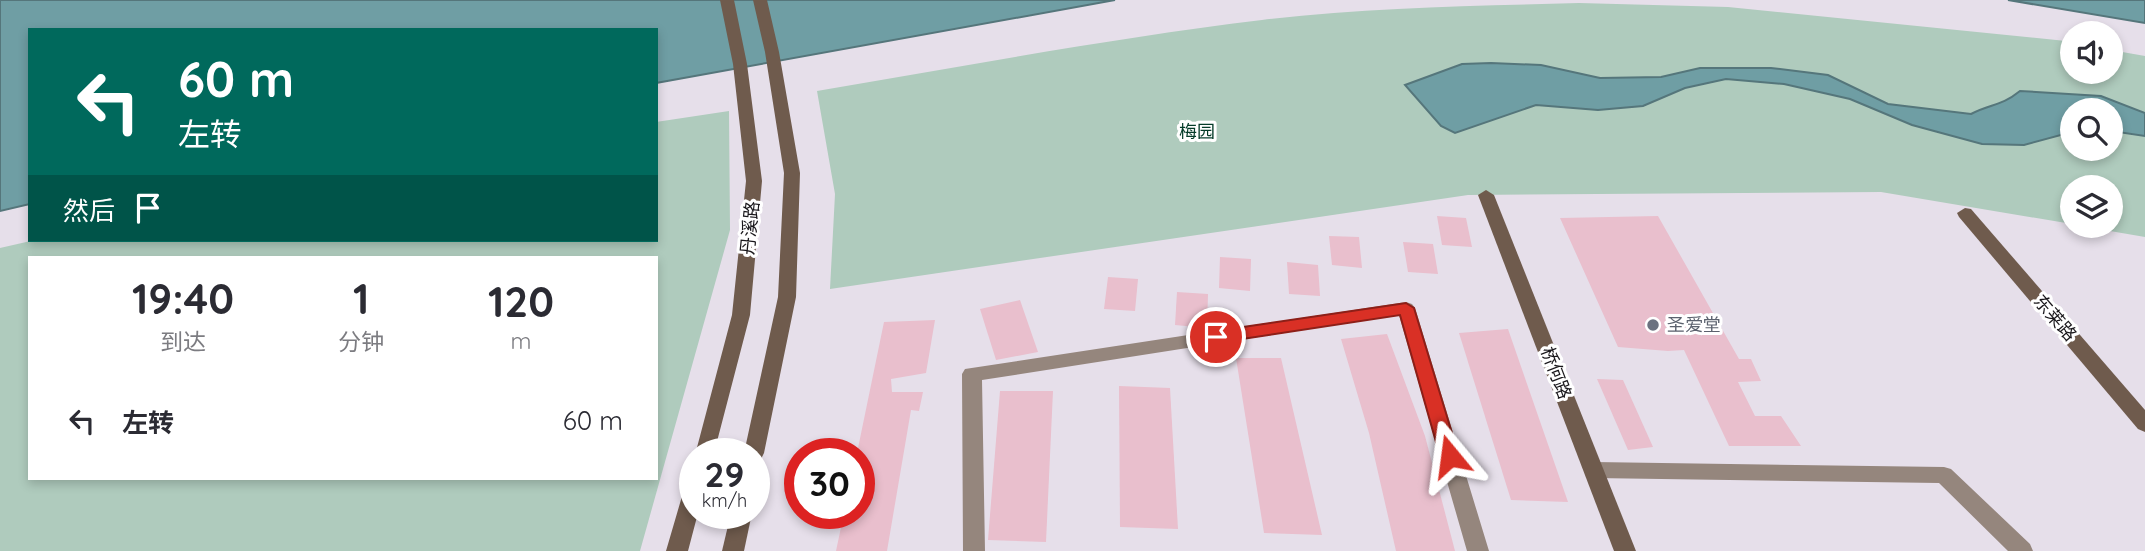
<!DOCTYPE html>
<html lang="zh">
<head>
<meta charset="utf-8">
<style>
  body { margin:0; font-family:Quicksand,"Noto Sans SC",sans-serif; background:#f2f2f3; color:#2b2b33; height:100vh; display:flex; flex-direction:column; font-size:26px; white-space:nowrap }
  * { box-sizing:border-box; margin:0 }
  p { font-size:23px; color:#7c7c81 }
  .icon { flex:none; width:38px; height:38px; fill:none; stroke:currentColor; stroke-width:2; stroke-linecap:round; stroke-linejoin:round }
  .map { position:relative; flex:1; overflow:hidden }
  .details { position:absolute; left:28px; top:256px; width:630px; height:224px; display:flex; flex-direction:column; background:#fff; border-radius:0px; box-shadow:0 4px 10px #0003 }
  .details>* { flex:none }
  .guide { position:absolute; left:28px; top:28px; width:630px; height:214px; border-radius:0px; box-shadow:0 4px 10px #0003; background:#00695c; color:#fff; overflow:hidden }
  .tools { position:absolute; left:2060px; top:21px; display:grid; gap:14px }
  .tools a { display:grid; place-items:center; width:63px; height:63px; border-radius:50%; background:#fff; box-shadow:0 4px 10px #0003; font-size:35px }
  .speed { position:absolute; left:679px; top:438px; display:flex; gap:14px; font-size:35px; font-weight:700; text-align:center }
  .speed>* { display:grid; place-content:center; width:91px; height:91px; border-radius:50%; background:#fff; box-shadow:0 4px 10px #0003; line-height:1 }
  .speed small { font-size:18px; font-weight:400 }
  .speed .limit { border:10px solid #d22; background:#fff; color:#111 }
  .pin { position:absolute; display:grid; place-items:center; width:60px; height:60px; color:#fff; margin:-30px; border:4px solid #fff; border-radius:50%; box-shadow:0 2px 7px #0007 }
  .me { position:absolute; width:77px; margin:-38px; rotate:344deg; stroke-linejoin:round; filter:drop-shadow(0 0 5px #0008) }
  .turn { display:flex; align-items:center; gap:24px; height:147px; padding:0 35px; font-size:32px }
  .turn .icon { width:91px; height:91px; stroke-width:2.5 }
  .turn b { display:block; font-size:49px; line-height:60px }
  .then { display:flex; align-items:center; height:66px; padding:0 35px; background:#0003; gap:14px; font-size:26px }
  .eta { display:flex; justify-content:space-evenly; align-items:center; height:119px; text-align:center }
  .eta b { font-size:42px; font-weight:700; line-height:49px }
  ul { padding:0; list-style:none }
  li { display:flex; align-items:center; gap:21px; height:91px; padding:0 35px }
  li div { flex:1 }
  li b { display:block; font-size:26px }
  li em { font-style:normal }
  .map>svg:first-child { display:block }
  .green { fill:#afcbbd; fill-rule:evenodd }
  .water { fill:#6f9ea4; stroke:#55767b; stroke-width:2 }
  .building { fill:#e9bfcd }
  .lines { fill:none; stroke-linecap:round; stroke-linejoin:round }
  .street { fill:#95867d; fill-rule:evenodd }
  .secondary { fill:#6f5b4d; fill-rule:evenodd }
  .route { fill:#d93025; stroke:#8d1f18; stroke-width:2 }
  .worship-dot { fill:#6b7280; stroke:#fff; stroke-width:2.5 }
  .labels { text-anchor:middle; stroke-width:6; stroke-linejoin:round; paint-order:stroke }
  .park-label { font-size:18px; fill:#053c29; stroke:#fff }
  .street-label { font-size:18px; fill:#19171b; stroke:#fff }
  .worship-label { font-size:18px; fill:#5b616d; stroke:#fff; text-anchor:start }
</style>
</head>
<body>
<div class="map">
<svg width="2145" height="551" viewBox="0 0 2145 551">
  <rect width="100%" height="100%" fill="#e6dfea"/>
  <!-- green -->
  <g class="green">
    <path d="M 1579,3 L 1728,7 L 2066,41 L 2072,42 L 2072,72 L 2110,72 L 2111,50 L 2145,56 L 2145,237 L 2081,226 L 2110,226 L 2110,187 L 2072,187 L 2072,224 L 1881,192 L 1468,195 L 830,289 L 835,194 L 817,91 C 965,66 1113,38 1262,20 C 1367,7 1473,6 1579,3 ZM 2072,110 L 2110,110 L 2110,149 L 2072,149 Z"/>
    <path d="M 729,111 L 730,230 L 640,551 L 0,551 L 0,248 L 35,240 L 656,240 L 656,122 ZM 30,257 L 656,257 L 656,478 L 30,478 Z"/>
  </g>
  <!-- water -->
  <g class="water">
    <polygon points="0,0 1115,0 656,83 656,30 30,30 30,204 0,211"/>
    <polygon points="2008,0 2145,0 2145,23"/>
    <path d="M 1491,63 L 1541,65 L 1600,78 L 1661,77 L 1700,68 L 1771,68 L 1828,75 L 1888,104 L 1971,114 C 1992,103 2000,107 2020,91 L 2101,96 L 2145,113 L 2145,136 L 2111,131 L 2110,110 L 2072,110 L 2072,132 L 2024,145 L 1982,144 L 1912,125 L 1850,99 L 1784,84 L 1726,79 L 1685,88 L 1643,106 L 1598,110 L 1536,105 L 1455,133 L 1441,126 L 1405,85 L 1462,64 Z"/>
  </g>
  <!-- building -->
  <g class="building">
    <polygon points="1437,216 1466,218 1472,247 1442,245"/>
    <polygon points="1658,216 1739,359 1751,359 1761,381 1738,382 1755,416 1781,416 1801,446 1729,446 1684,350 1668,351 1618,347 1560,218"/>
    <polygon points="1329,236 1359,237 1362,268 1332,265"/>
    <polygon points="1403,242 1433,244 1438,274 1408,272"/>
    <polygon points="1220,257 1251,259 1250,291 1219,288"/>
    <polygon points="1287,262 1318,265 1320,296 1289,294"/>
    <polygon points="1108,277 1138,279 1135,311 1104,309"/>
    <polygon points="1177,292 1208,294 1207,328 1175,325"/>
    <polygon points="1020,300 1038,352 996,360 980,309"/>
    <polygon points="935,320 926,373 891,379 892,392 923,392 919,411 911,410 887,551 836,551 844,513 859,513 859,453 857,453 884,322"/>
    <polygon points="1508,329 1568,502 1511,500 1459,333"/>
    <polygon points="1387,334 1425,436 1455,551 1396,551 1369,433 1341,339"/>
    <polygon points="1236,358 1281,358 1322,535 1264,533"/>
    <polygon points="1597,379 1623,380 1653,447 1628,450"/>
    <polygon points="1119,386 1170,388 1178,529 1120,527"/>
    <polygon points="1000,391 1053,391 1046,542 988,540"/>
  </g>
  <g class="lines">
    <!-- street -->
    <g class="street">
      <polygon points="1406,302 1412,304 1415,308 1489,551 1467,551 1399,315 982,380 985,551 963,551 962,374 965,369"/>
      <polygon points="1594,462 1944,467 1951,469 2030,544 2033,551 2008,551 1939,483 1594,478 1587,476 1584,470 1587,464"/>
    </g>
    <!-- secondary -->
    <g class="secondary">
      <polygon points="720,0 734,0 747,64 762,181 750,315 714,453 695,455 732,315 746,181 733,64"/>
      <polygon points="753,0 767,0 779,52 800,173 796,297 764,453 761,459 754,461 754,453 744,453 778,297 784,173 765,52"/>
      <polygon points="1486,190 1494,195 1636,551 1614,551 1478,195"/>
      <polygon points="1965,208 1971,209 2145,410 2145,432 2138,429 1959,217 1957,213"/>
      <polygon points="695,478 695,513 698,513 688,551 666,551 685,486 688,480"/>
      <polygon points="731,513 752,513 744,551 722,551"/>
    </g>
  </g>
  <!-- route -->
  <polygon class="route" points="1406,303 1414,308 1459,456 1456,461 1450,463 1443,461 1440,456 1400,315 1216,343 1208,337 1216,331"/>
  <!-- markers -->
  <circle class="worship-dot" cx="1653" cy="325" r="7"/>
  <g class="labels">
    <!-- park labels -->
    <g class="park-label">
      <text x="1197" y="138">梅园</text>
    </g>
    <!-- street labels -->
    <g class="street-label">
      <text transform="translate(750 228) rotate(-84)" y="6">丹溪路</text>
      <text transform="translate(2055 318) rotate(49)" y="6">东莱路</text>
      <text transform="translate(1556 373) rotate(69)" y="6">桥何路</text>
    </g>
    <!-- worship labels -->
    <g class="worship-label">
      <text x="1667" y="331">圣爱堂</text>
    </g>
  </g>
</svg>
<div class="tools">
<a><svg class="icon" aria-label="sound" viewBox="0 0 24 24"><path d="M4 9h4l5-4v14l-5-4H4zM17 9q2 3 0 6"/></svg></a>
<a><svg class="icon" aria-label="search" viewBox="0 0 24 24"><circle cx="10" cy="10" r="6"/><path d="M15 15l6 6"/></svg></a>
<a><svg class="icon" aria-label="layers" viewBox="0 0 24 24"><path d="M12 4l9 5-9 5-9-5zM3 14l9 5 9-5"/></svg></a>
</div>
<div class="speed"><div>29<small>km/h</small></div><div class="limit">30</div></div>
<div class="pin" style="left:1216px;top:337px;background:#d93025"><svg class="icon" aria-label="arrive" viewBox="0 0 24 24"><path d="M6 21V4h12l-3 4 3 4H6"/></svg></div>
<svg class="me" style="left:1450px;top:456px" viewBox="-20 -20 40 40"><path d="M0-17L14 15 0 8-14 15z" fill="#d93025" stroke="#fff" stroke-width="4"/></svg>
<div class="guide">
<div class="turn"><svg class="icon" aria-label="left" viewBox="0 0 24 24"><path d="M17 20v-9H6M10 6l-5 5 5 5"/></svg><div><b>60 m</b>左转</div></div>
<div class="then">然后<svg class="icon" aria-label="arrive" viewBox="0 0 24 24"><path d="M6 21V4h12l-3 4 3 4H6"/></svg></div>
</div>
<section class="details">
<div class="eta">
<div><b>19:40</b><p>到达</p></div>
<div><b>1</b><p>分钟</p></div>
<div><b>120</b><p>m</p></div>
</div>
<ul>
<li><svg class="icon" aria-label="left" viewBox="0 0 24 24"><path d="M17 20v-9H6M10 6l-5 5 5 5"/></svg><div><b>左转</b></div><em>60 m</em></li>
</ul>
</section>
</div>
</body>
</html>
